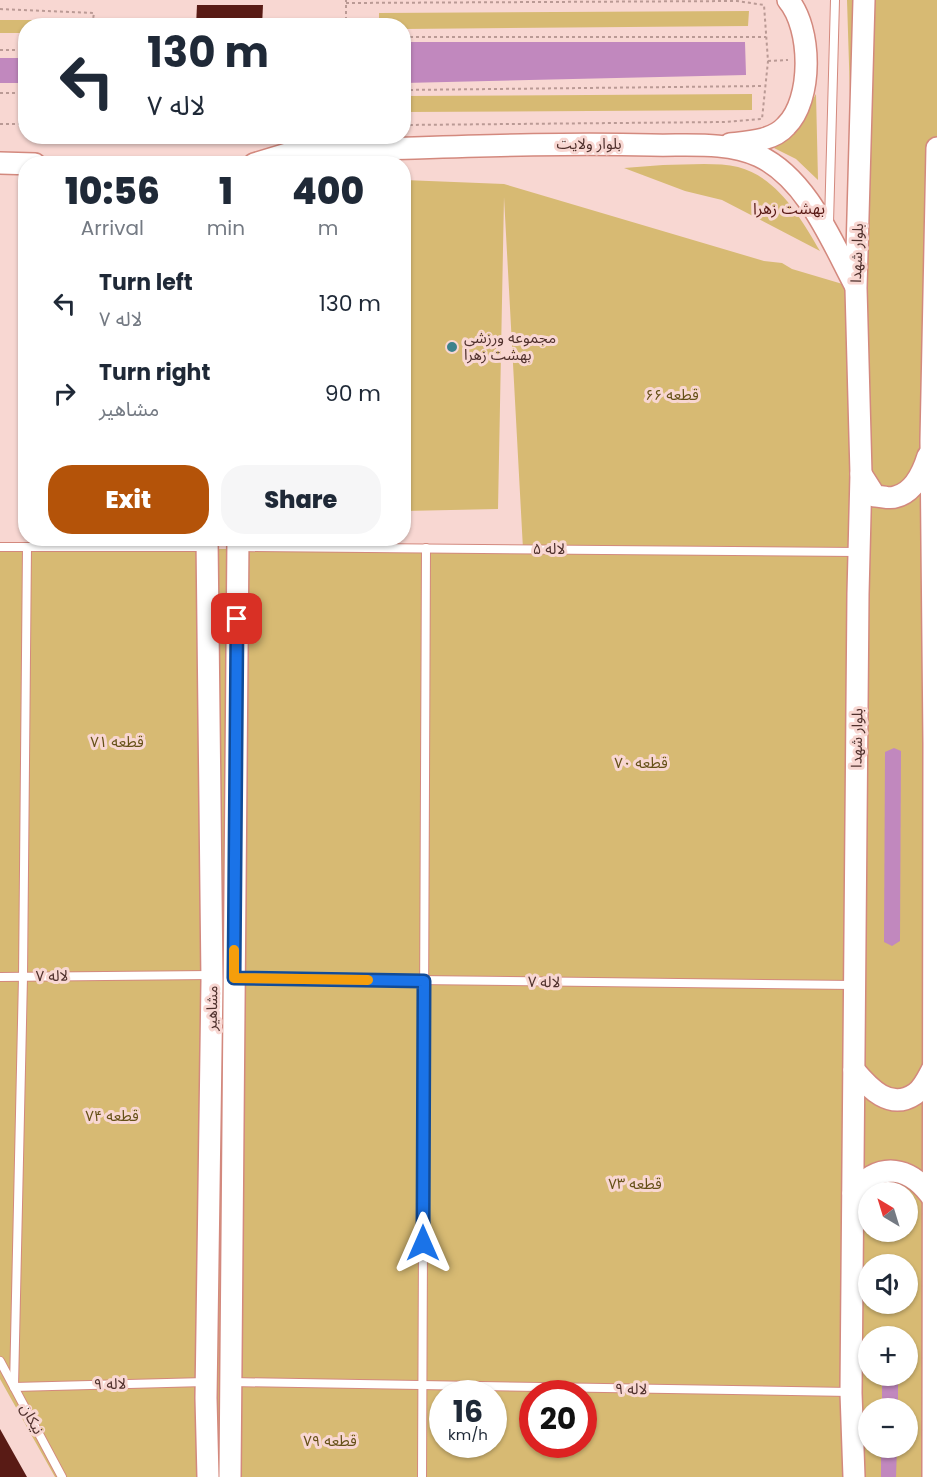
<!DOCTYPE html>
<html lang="en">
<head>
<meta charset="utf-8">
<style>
  body { margin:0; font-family:Poppins,"Noto Sans Arabic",sans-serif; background:#f6f6f7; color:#1f2937; height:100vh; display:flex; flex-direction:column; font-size:22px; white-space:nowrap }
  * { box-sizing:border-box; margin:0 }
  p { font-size:20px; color:#747a83 }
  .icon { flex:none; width:33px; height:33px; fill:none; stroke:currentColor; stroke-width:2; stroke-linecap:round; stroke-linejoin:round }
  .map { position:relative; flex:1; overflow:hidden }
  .panel { position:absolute; left:18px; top:156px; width:393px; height:390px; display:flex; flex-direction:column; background:#fff; border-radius:24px; box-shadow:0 2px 4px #0004 }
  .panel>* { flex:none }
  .guide { position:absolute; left:18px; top:18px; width:393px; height:126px; border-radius:24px; box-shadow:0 2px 4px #0004; background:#fff; color:#1f2937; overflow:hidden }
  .needle { width:39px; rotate:322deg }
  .fabs { position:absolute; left:858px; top:1182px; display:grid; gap:12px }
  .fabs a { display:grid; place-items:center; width:60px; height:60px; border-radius:50%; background:#fff; box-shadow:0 2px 4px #0004; font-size:30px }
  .speed { position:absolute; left:429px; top:1380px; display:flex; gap:12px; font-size:30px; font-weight:700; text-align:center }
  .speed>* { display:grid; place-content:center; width:78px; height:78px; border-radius:50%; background:#fff; box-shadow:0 2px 4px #0004; line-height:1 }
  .speed small { font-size:15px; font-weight:400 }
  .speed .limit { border:9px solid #d22; background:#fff; color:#111 }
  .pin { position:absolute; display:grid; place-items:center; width:51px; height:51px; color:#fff; margin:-26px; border-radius:12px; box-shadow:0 3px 9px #0006 }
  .me { position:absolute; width:66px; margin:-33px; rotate:0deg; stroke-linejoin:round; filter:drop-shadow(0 0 4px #0008) }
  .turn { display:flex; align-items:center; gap:21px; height:126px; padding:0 30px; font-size:27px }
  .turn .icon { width:78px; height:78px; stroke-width:2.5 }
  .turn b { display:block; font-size:42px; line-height:51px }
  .eta { display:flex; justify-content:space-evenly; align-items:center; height:102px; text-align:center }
  .eta b { font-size:36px; font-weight:800; line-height:42px }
  .action { display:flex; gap:12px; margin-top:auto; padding:12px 30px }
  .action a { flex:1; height:69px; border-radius:24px; background:#b45309; color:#fff; font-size:24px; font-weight:800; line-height:69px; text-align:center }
  .action a+a { background:#f6f6f7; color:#1f2937 }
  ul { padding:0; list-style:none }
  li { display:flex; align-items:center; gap:18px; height:90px; padding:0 30px }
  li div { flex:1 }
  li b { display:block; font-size:22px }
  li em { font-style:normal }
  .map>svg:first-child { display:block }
  .green { fill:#d7ba73; fill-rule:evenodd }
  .water { fill:#c188be }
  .building { fill:#591b15 }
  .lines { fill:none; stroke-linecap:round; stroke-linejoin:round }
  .lane-casing { stroke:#d3897e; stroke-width:10 }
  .secondary-casing { stroke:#d3897e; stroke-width:24 }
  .path { stroke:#ba9a95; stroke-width:2; stroke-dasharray:3 3; stroke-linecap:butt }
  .lane { stroke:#fff; stroke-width:8 }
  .secondary { stroke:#fff; stroke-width:21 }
  .route-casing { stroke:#114b97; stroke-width:15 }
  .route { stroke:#1a73e8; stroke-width:10 }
  .slow { stroke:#f59e0b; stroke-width:10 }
  .poi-dot { fill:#3c828c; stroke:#f8d7d2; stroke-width:2 }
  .labels { text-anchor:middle; stroke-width:6; stroke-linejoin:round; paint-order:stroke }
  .street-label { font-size:15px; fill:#4f302c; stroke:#f8d7d2 }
  .poi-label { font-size:15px; fill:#4f302c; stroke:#f8d7d2; text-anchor:start }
  .park-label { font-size:15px; fill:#655017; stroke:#f8d7d2 }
  .neighbourhood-label { font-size:16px; fill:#591a15; stroke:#f8d7d2 }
</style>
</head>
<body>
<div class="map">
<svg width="937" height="1477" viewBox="0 0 937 1477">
  <rect width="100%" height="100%" fill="#f8d7d2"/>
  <!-- green -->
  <g class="green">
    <path d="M 847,0 L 937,0 L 937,1477 L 55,1477 L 0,1379 L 0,549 L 523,549 L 504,197 L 498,509 L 404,511 L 404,180 L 504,184 L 764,261 L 782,263 L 792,269 L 856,288 ZM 868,1192 L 908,1192 L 908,1232 L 868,1232 ZM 868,1264 L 908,1264 L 908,1304 L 868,1304 ZM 868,1336 L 908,1336 L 908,1376 L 868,1376 ZM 442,1394 L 494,1394 L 494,1444 L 442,1444 ZM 532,1394 L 584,1394 L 584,1444 L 532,1444 ZM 868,1408 L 908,1408 L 908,1448 L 868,1448 Z"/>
    <polygon points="749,11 748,26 404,29 404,26 379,25 379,13"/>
    <polygon points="0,20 80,20 80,25 26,26 25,33 0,33"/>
    <polygon points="752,94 752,110 404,112 404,96"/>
    <polygon points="816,94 818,180 796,159 774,148 794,133"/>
    <path d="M 663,165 C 685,165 716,162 738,167 C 777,177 801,218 820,251 L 722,200 L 685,191 L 624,168 Z"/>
  </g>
  <!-- water -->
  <g class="water">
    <polygon points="404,42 745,42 746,75 404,83"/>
    <rect x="0" y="58" width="25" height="25"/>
    <polygon points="894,748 901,751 900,941 892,946 884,942 885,752"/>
    <rect x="882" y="1376" width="16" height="32"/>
    <polygon points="881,1448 897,1448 896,1477 881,1477"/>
  </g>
  <!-- building -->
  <g class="building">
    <polygon points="197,5 263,5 262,26 196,26"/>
    <polygon points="0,1429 27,1477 0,1477"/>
  </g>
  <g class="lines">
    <defs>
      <g id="lane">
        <polyline points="829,223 835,0"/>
        <polyline points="0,547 205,547"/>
        <polyline points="27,547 23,977 14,1387 205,1382"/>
        <polyline points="240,547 858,552"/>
        <polyline points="0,977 211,975"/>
        <polyline points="235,978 853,985"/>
        <polyline points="0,1361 62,1477"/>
        <polyline points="232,1382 850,1392"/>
        <polyline points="422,1477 426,548"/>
      </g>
      <g id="secondary">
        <path d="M 730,144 C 748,142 773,141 786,126 C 813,100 812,28 788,0"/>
        <polyline points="0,163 35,164"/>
        <path d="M 254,164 L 297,151 C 415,149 533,142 651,145 C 686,146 726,141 759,156 C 807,179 831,240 855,285"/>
        <path d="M 861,474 L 875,496 C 881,496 890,499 895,497 C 914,493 923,472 928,456"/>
        <polyline points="207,538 212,981 206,1398 208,1477"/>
        <path d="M 854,1070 C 869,1088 890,1111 915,1094 C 924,1088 929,1075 934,1066"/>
        <path d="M 853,1193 C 880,1160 911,1166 934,1200"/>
        <polyline points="230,1477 238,538"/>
        <polyline points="854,1477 851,1393 858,594 861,474 856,288 864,0"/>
        <polyline points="933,1477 934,743 931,441 937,148"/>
      </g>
    </defs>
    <!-- lane casing -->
    <use href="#lane" class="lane-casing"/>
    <!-- secondary casing -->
    <use href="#secondary" class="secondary-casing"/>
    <!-- path -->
    <g class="path">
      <polyline points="346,3 737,1 764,5 768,61 762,119 724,122 404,125"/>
      <polyline points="0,9 94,13 92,26"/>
      <polyline points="346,26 346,0"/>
      <polyline points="404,37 766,37"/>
      <polyline points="0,50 26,50"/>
      <polyline points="768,61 788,60"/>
      <polyline points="404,90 764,86"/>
      <polyline points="0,93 26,93"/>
      <polyline points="0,124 26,124"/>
    </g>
    <!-- lane -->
    <use href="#lane" class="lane"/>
    <!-- secondary -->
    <use href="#secondary" class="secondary"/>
  </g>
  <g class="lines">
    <defs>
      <polyline id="route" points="237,619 234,978 424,981 423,1243"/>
    </defs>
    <!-- route casing -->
    <use href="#route" class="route-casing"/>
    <!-- route -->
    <use href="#route" class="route"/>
    <!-- slow -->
    <polyline class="slow" points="234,950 234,978 368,980"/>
  </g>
  <!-- markers -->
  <circle class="poi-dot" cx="452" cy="347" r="6"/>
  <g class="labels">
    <!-- street labels -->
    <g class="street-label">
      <text x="589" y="149">بلوار ولایت</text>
      <text transform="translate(857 253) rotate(-88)" y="5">بلوار شهدا</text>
      <text x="549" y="554">لاله ۵</text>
      <text transform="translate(857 738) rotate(-89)" y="5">بلوار شهدا</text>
      <text transform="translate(52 976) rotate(-1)" y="5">لاله ۷</text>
      <text transform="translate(544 982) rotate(1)" y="5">لاله ۷</text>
      <text transform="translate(212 1008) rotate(-89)" y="5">مشاهیر</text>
      <text transform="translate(110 1384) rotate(-1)" y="5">لاله ۹</text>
      <text transform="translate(631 1389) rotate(1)" y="5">لاله ۹</text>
      <text transform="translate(32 1419) rotate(62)" y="5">نیکان</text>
    </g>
    <!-- poi labels -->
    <g class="poi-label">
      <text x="464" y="343">مجموعه ورزشی<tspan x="464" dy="17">بهشت زهرا</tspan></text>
    </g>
    <!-- park labels -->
    <g class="park-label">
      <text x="672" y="400">قطعه ۶۶</text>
      <text x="117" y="747">قطعه ۷۱</text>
      <text x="641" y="768">قطعه ۷۰</text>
      <text x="112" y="1121">قطعه ۷۴</text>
      <text x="635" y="1189">قطعه ۷۳</text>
      <text x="330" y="1446">قطعه ۷۹</text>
    </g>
    <!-- neighbourhood labels -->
    <g class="neighbourhood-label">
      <text x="789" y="214">بهشت زهرا</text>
    </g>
  </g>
</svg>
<div class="fabs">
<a><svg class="needle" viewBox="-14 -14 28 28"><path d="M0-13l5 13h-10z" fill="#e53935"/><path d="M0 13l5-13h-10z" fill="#747a83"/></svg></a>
<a><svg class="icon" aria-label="sound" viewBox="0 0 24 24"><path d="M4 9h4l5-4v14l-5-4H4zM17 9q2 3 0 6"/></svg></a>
<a>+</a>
<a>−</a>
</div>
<div class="speed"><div>16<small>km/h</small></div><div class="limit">20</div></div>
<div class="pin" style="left:237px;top:619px;background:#d93025"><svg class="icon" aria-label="arrive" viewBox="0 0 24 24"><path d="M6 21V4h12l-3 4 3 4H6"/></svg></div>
<svg class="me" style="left:423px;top:1243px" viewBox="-20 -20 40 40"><path d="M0-17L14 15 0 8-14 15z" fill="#1a73e8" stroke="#fff" stroke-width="4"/></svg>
<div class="guide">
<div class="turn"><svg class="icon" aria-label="left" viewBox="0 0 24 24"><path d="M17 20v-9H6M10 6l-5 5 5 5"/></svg><div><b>130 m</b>لاله ۷</div></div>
</div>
<section class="panel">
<div class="eta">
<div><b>10:56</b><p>Arrival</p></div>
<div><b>1</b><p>min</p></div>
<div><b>400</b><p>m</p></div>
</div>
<ul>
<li><svg class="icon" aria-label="left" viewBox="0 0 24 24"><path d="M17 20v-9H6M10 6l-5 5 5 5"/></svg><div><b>Turn left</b><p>لاله ۷</p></div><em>130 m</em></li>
<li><svg class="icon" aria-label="right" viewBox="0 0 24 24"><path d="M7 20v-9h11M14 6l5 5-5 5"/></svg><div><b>Turn right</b><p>مشاهیر</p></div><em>90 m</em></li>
</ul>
<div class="action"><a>Exit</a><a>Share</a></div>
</section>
</div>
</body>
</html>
